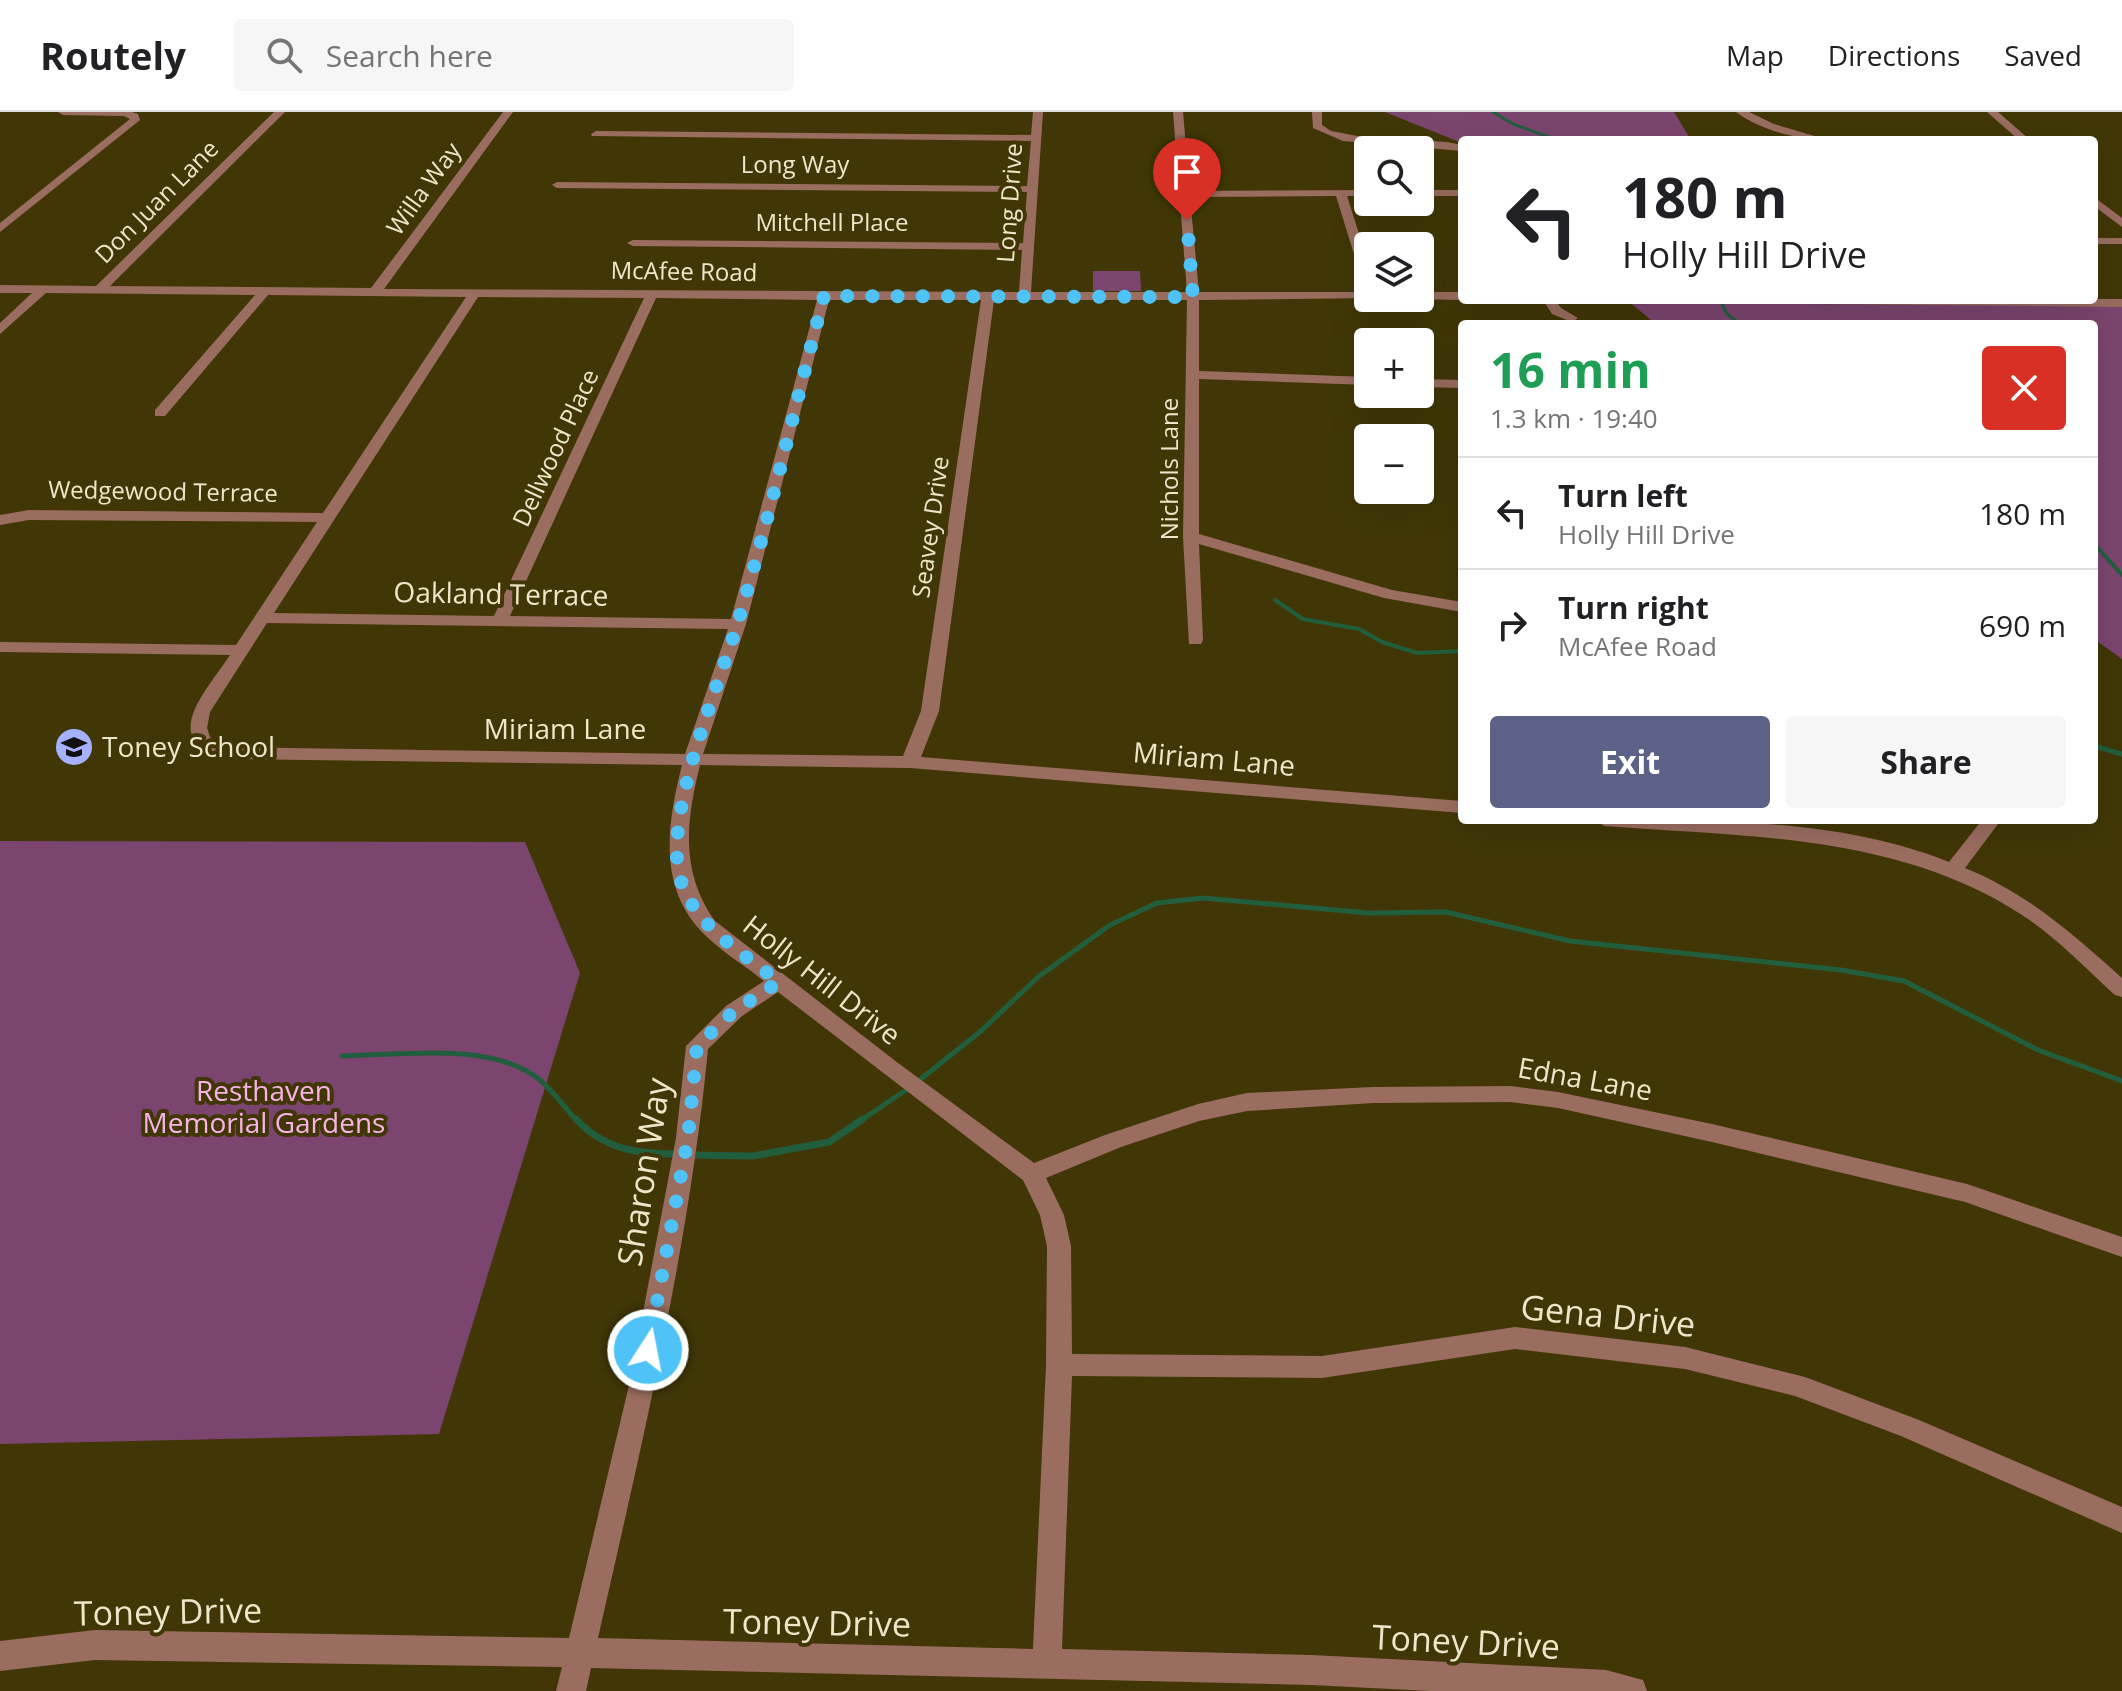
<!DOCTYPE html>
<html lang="en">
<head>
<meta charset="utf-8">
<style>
  body { margin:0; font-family:"Open Sans",sans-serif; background:#f6f6f6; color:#202124; height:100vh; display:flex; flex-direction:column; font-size:30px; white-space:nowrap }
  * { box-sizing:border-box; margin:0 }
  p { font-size:26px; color:#757577 }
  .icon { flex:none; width:44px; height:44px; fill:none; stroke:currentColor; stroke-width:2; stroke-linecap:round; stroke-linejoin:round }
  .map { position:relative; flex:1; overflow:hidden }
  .details { position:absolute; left:1458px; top:208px; width:640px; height:504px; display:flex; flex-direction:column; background:#fff; border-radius:8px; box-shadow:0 8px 32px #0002 }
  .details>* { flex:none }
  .hud { position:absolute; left:1458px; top:24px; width:640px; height:168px; border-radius:8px; box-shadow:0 8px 32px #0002; background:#fff; color:#202124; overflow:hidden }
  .tools { position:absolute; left:1354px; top:24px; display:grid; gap:16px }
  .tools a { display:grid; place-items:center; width:80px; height:80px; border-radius:8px; background:#fff; box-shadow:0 8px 32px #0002; font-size:40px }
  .pin { position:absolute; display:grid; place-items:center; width:68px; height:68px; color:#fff; margin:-82px -34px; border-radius:50% 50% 50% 0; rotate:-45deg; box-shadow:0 0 8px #0007 }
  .pin .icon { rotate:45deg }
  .me { position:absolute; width:88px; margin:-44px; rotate:11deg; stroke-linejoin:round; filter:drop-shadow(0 0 6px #0008) }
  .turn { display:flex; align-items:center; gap:28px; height:168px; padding:0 32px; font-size:36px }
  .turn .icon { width:104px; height:104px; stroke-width:2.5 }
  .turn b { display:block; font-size:56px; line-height:68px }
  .round { display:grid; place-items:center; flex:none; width:84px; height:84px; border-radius:8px; background:#f6f6f6 }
  .summary { display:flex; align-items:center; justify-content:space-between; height:136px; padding:0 32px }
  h1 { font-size:48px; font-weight:700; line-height:60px; color:#1e9e55 }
  .primary-button { display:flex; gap:16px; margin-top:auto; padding:16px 32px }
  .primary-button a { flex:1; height:92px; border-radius:8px; background:#5c6285; color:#fff; font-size:32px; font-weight:700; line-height:92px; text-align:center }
  .primary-button a+a { background:#f6f6f6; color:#202124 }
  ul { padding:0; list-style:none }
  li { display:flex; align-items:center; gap:24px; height:112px; padding:0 32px; border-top:2px solid #e0e0e0 }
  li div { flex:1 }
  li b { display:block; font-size:30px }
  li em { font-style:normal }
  header { display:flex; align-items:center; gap:48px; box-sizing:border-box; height:112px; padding:0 40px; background:#fff; border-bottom:2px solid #e0e0e0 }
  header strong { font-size:38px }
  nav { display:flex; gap:44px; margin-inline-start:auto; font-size:28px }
  .search { width:560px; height:72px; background:#f6f6f6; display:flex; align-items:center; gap:20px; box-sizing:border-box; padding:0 28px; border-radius:8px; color:#757577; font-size:30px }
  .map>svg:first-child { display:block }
  .green { fill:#7c456f }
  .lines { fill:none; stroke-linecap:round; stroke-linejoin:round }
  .stream-far3 { stroke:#215e3d; stroke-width:3 }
  .stream-far2 { stroke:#215e3d; stroke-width:4 }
  .stream-far1 { stroke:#215e3d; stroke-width:5 }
  .stream { stroke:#215e3d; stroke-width:7 }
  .minor { fill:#9b6d60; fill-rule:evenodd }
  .route { stroke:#4fc3f7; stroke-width:14; stroke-dasharray:0 25.2 }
  .labels { text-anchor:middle; stroke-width:8; stroke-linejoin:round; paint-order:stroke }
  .far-street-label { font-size:24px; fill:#ede6c8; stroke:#413706 }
  .street-label { font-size:28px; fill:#ede6c8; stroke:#413706 }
  .poi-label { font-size:28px; fill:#ede6c8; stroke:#413706; text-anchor:start }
  .park-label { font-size:28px; fill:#f7b3e5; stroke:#413706 }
  .near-street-label { font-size:34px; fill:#ede6c8; stroke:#413706 }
</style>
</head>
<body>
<header>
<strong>Routely</strong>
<div class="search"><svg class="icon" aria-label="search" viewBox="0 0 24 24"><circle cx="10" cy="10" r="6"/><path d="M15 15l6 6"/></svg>Search here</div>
<nav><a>Map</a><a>Directions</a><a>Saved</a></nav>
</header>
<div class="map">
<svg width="2122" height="1579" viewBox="0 0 2122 1579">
  <rect width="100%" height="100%" fill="#413706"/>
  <!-- green -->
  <g class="green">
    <polygon points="1385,0 1674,0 1691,28 1462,28 1462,31"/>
    <polygon points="1093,159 1140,159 1141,179 1093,179"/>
    <polygon points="1789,188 1791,192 2122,193 2122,547 2094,527 2094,212 1656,212 1628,189"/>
    <polygon points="0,729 525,730 580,861 439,1322 0,1332"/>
  </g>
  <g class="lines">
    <!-- stream-far3 -->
    <g class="stream-far3">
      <polyline points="1493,0 1513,12 1557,28"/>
      <polyline points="1720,188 1727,202 1740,212"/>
    </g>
    <!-- stream-far2 -->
    <g class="stream-far2">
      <polyline points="2094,432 2122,463"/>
      <polyline points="1275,488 1303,507 1359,517 1382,530 1417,541 1462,539"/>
    </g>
    <!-- stream-far1 -->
    <g class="stream-far1">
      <polyline points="2094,634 2122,642"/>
      <path d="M 342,944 C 400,943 493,929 540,968 C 554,980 565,996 577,1009"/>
      <polyline points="917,970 981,919 1038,865 1110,813 1157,791 1203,786 1368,801 1446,800 1570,829 1841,858 1904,869 2038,938 2122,969"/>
      <polyline points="860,1009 909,976"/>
    </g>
    <!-- stream -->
    <g class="stream">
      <path d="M 576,1007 C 604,1038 639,1042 679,1042"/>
      <polyline points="689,1043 753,1044 829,1030 863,1007"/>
    </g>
    <!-- minor -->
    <g class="minor">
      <polygon points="58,0 132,0 138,2 140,8 0,120 0,111 130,7 124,4 63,3"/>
      <path d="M 274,0 L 285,0 L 110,174 L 371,176 L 503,0 L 513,0 L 384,177 L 1019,180 L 1022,138 L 633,134 L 627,131 L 633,128 L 1023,131 L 1027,80 L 557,76 L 552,73 L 557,70 L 1027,74 L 1031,29 L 592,24 L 591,22 L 596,19 L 1031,23 L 1033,0 L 1043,0 L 1031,180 L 1187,180 L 1173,0 L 1183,0 L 1190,79 L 1368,78 L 1368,84 L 1347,84 L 1368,150 L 1368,172 L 1362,168 L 1336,84 L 1190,85 L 1199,180 L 1368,180 L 1368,186 L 1373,186 L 1199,188 L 1199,259 L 1368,265 L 1368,273 L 1199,267 L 1199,422 L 1392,478 L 1462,490 L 1462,500 L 1384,486 L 1199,432 L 1203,528 L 1201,532 L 1189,532 L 1183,425 L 1187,188 L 994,188 L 939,599 L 921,645 L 1462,689 L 1462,701 L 910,656 L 700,653 C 686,709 680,760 715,809 L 898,951 L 1034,1051 L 1105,1023 L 1198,992 L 1247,981 L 1373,975 L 1510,974 L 1558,980 L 1712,1012 L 1967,1072 L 2122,1125 L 2122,1145 L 1965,1090 L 1712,1030 L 1558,996 L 1510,990 L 1373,991 L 1247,999 L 1199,1009 L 1121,1035 L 1046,1066 L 1064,1103 L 1071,1134 L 1072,1242 L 1322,1244 L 1515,1215 L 1685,1235 L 1805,1265 L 1919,1308 L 2122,1395 L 2122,1421 L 1901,1324 L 1795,1284 L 1685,1257 L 1515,1237 L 1322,1266 L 1072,1264 L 1062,1537 L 1312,1543 L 1606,1558 L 1643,1568 L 1647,1579 L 1431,1579 L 1312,1573 L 591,1556 L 586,1579 L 556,1579 L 562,1555 L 95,1548 L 0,1559 L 0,1529 L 95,1518 L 569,1526 L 630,1269 L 676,1026 L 686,934 L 726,894 L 764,869 C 744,853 719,838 701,819 C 657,772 668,709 682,653 L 232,647 C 155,632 204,582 230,543 L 0,540 L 0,530 L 236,533 L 317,410 L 29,408 L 0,413 L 0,403 L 29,398 L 323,401 L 466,185 L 268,183 L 165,304 L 155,304 L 155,298 L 255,183 L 46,181 L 0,222 L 0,211 L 32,181 L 0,181 L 0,173 L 96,174 ZM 478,185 L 644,186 L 494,504 L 274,501 ZM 656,186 L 817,188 L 731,507 L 510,504 ZM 829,188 L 981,188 L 921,599 L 903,644 L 703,642 L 746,512 ZM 267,511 L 728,517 L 685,642 L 224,635 L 210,625 L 207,616 L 210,600 ZM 778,880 L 1023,1068 L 1040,1103 L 1047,1134 L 1046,1253 L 1033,1537 L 598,1526 C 642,1331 689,1136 708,937 L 742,904 Z"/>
      <polygon points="1312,0 1322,0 1322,13 1331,19 1363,25 1447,30 1462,33 1462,39 1343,29 1313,16"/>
      <path d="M 1736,0 L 1749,0 L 1774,12 L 1828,28 C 1798,28 1760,18 1736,0 Z"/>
      <polygon points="1987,0 1998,0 2030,28 2019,28"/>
      <rect x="1420" y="78" width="42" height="6"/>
      <polygon points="2094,85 2122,106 2122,115 2094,94"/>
      <rect x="2094" y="126" width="28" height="6"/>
      <polygon points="1420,180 1462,180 1462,188 1416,187 1420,186"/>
      <polygon points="2094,187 2122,187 2122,195 1827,192 1821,188"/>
      <polygon points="1543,188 1555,188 1561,196 1578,206 1572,210 1552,202"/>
      <polygon points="1420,267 1462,268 1462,276 1420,275"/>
      <path d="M 1595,708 C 1711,708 1839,706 1949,750 L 1982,708 L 2001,708 L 1965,756 C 2027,781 2073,822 2122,866 L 2122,885 L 2115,883 C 2085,856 2056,825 2022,803 C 1898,722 1747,725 1604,714 Z"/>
    </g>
  </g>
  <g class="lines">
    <!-- route -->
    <path class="route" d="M 648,1238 L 688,1026 L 697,934 L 734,899 L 779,870 C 743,841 693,813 680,766 C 663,704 718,576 737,513 C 770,405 795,294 824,184 L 1193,185 L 1187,108"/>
  </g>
  <!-- icons -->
  <defs>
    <symbol id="school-disc" viewBox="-11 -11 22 22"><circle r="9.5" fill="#a5b1fc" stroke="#413706"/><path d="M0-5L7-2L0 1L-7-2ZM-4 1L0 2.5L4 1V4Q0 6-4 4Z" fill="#111"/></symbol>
  </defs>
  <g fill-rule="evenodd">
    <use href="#school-disc" x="52" y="613" width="44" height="44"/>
  </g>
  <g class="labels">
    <!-- far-street labels -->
    <g class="far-street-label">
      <text x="795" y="61">Long Way</text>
      <text transform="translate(424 77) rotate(-54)" y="8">Willa Way</text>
      <text transform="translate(157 90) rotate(-45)" y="8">Don Juan Lane</text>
      <text transform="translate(1010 91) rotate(-86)" y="8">Long Drive</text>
      <text x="832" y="119">Mitchell Place</text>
      <text transform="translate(684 160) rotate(1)" y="8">McAfee Road</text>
      <text transform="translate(556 336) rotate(-65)" y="8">Dellwood Place</text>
      <text transform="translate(1170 357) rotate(-90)" y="8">Nichols Lane</text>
      <text transform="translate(163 380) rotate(1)" y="8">Wedgewood Terrace</text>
      <text transform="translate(931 415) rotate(-82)" y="8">Seavey Drive</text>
    </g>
    <!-- street labels -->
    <g class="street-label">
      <text transform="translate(501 482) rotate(1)" y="10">Oakland Terrace</text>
      <text x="565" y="627">Miriam Lane</text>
      <text transform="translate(1214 647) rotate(5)" y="10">Miriam Lane</text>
      <text transform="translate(822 868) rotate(38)" y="10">Holly Hill Drive</text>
      <text transform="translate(1585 967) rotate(10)" y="10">Edna Lane</text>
    </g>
    <!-- poi labels -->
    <g class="poi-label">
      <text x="102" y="645">Toney School</text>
    </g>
    <!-- park labels -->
    <g class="park-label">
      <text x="264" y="989">Resthaven<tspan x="264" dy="32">Memorial Gardens</tspan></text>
    </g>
    <!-- near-street labels -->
    <g class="near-street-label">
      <text transform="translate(644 1060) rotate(-81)" y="12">Sharon Way</text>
      <text transform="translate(1608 1204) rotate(6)" y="12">Gena Drive</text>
      <text transform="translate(168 1500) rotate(-1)" y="12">Toney Drive</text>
      <text transform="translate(817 1511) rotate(1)" y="12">Toney Drive</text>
      <text transform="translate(1466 1530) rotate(3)" y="12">Toney Drive</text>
    </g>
  </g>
</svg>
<div class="tools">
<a><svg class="icon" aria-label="search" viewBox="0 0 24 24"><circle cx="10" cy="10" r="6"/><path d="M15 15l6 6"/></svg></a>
<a><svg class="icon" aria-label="layers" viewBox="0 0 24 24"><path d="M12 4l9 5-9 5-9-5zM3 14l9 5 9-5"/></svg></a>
<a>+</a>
<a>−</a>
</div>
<div class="pin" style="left:1187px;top:108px;background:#d93025"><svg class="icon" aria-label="arrive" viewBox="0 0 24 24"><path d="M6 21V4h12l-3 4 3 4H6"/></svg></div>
<svg class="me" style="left:648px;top:1238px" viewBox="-20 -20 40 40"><circle r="17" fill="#4fc3f7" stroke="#fff" stroke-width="3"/><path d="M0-11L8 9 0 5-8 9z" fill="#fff"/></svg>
<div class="hud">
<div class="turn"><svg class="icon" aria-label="left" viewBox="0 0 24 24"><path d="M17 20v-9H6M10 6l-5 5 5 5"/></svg><div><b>180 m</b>Holly Hill Drive</div></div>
</div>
<section class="details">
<div class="summary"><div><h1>16 min</h1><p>1.3 km · 19:40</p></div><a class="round" style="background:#d93025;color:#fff"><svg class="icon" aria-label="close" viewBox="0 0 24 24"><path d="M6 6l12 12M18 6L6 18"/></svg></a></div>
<ul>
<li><svg class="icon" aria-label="left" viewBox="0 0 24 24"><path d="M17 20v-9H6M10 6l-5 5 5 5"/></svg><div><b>Turn left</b><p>Holly Hill Drive</p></div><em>180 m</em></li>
<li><svg class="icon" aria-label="right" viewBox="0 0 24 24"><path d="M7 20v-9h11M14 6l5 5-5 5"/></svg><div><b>Turn right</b><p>McAfee Road</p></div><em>690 m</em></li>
</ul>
<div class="primary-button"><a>Exit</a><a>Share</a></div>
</section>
</div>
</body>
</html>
